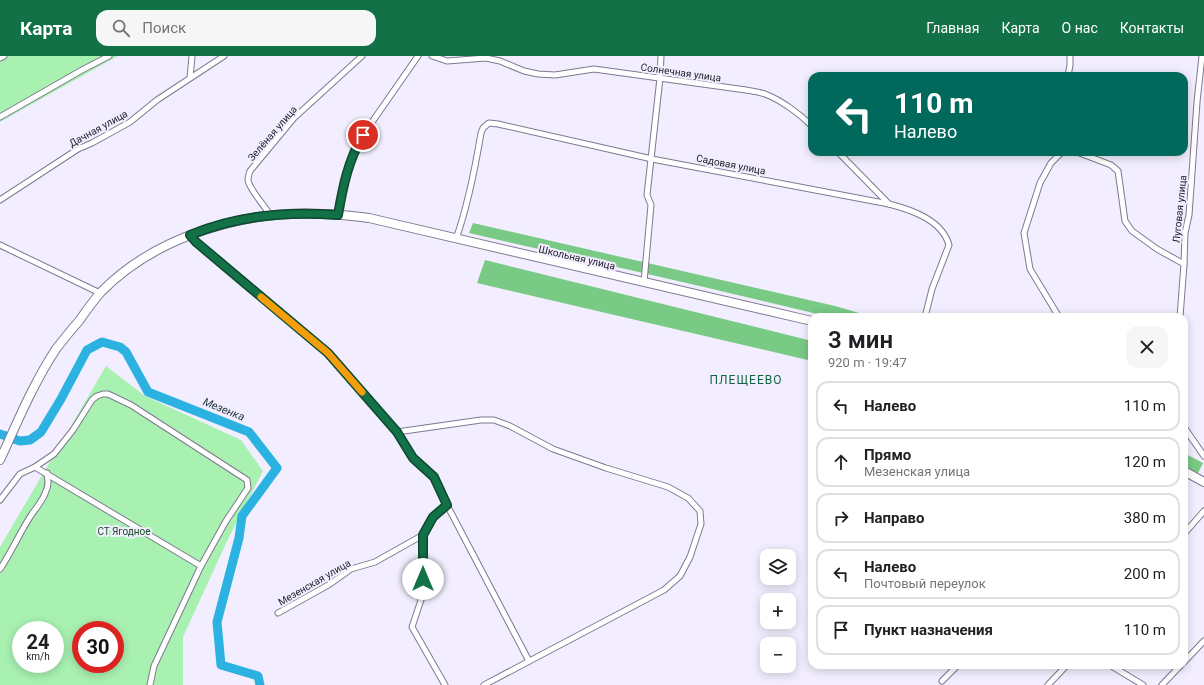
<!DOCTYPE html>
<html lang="ru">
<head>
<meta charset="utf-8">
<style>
  body { margin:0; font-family:Roboto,sans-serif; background:#f6f6f6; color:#202124; height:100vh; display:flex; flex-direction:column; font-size:15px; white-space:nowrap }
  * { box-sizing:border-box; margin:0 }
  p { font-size:13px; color:#757577 }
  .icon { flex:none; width:22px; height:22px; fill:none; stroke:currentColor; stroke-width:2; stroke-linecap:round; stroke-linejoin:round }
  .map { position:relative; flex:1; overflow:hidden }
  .drawer { position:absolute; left:808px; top:257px; width:380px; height:356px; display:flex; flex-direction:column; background:#fff; border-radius:12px; box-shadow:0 2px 10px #0003 }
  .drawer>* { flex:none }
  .banner { position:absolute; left:808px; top:16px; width:380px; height:84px; border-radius:12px; box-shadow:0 2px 10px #0003; background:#00695c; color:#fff; overflow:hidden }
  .fabs { position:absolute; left:760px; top:493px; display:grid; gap:8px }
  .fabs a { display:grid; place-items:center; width:36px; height:36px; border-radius:8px; background:#fff; box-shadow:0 2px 10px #0003; font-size:20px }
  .speed { position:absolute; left:12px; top:565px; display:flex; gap:8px; font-size:20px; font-weight:700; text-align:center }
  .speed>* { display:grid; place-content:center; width:52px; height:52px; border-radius:50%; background:#fff; box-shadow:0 2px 10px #0003; line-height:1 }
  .speed small { font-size:10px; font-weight:400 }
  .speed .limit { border:6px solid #d22; background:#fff; color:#111 }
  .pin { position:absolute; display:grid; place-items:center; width:34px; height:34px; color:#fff; margin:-17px; border:2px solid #fff; border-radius:50%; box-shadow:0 1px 4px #0007 }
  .me { position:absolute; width:44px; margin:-22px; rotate:0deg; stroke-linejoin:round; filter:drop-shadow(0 0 3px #0008) }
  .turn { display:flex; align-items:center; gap:14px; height:84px; padding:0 20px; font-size:18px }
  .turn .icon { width:52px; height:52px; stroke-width:2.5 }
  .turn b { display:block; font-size:28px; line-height:34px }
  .round { display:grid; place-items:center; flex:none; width:42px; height:42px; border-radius:12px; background:#f6f6f6 }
  .overview { display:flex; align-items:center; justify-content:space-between; height:68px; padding:0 20px }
  h1 { font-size:24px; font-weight:600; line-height:30px }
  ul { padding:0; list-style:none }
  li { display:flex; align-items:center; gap:12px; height:50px; margin:0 8px 6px; padding:0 12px; border:2px solid #e0e0e0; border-radius:12px }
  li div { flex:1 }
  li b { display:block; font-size:15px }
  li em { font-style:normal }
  header { display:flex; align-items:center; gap:24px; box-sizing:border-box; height:56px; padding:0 20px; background:#127146; color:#fff }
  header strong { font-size:19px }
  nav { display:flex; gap:22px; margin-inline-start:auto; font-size:14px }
  .search { width:280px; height:36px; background:#f6f6f6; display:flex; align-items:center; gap:10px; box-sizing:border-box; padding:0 14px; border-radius:12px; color:#757577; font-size:15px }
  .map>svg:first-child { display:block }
  .green { fill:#a8f1b1; fill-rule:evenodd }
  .forest { fill:#78ca84 }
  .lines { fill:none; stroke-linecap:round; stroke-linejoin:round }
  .river { stroke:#2cb2e1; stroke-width:9 }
  .minor-casing { stroke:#7f7890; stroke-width:7 }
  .primary-casing { stroke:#7f7890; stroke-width:10 }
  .minor { stroke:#fff; stroke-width:5 }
  .primary { stroke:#fff; stroke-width:8 }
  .route-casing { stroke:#0c492e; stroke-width:10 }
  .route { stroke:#127146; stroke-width:7 }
  .slow { stroke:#f59e0b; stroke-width:7 }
  .labels { text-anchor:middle; stroke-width:4; stroke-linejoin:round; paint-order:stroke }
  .street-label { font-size:10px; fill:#1e1b25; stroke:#f2eeff }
  .park-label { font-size:10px; fill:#144e22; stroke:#f2eeff }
  .water-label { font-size:11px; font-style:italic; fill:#1f343d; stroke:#f2eeff }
  .quarter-label { font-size:12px; letter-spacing:1px; fill:#126740; stroke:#f2eeff }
</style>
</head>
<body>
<header>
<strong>Карта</strong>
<div class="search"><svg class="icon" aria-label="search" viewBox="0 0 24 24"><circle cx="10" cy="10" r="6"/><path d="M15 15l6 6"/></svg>Поиск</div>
<nav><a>Главная</a><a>Карта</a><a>О нас</a><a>Контакты</a></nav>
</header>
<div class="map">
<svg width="1204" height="629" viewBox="0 0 1204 629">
  <rect width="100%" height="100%" fill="#f2eeff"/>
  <!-- green -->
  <g class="green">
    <polygon points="0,0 118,0 0,66"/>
    <path d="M 106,310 L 145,340 L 241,384 L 263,415 L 228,483 L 183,581 L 183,629 L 0,629 L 0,491 ZM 21,574 L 55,574 L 55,608 L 21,608 ZM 81,574 L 115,574 L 115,608 L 81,608 Z"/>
  </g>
  <!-- forest -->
  <g class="forest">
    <polygon points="473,167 835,250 873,261 830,261 704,231 469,177"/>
    <polygon points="485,204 812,285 812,305 477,227"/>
    <polygon points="1184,397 1203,407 1198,417 1184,410"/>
  </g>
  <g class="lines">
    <!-- river -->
    <g class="river">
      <polyline points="0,378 6,380"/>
      <polyline points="14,383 20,385 30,384 41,376 61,343 87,294 102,286 120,291 126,296 148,336 249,376 277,412 242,460 239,482 217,566 221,609 258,620 260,629"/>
    </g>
    <defs>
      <g id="minor">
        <path d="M 432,0 L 447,5 L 486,2 L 500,5 L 524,15 L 538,18 L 555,19 L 594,13 L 746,34 C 752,35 759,36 765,38 C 781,44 800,58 812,70"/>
        <polyline points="0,2 4,0"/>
        <polyline points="1068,20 1070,9 1070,0"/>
        <polyline points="190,22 192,0"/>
        <polyline points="0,61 82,14 109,0"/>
        <polyline points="838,96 889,148"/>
        <polyline points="1077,96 1111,109 1118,115 1125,165 1132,175 1157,193 1184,208"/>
        <polyline points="0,144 78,93 92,87 130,66 157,44 224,0"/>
        <path d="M 270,159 C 265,150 249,133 248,124 C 248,121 249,118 250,115 L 294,62 L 362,0"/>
        <path d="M 338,159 C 343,130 348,105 363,79 L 418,0"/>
        <polyline points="190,179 196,186 328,297 397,376 413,402 434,421 447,449 529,605"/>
        <path d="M 456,183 C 468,149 475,113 481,77 L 483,72 L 489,67 L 498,68 L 652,103 L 889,148 C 912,154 942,164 949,189 L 932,233 L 925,261"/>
        <polyline points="0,189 100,237"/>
        <polyline points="644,226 651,149 647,139 660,22 661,0"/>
        <polyline points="1059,261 1030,213 1024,177 1040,127 1051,107 1062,96"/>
        <polyline points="1180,261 1184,208 1185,177 1189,159 1197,46 1202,0"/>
        <polyline points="1184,371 1204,400"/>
        <polyline points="397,376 481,364 494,364 510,370 553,393 606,412 668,431 688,442 700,455 701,468 690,501 680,520 664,534 484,629"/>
        <polyline points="35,411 54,398 73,374 92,344 97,340 103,338 108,338 131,349 247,424 248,432 226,465 201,510"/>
        <polyline points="0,444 20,418 35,411 201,510 154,610 150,629"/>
        <polyline points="1184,478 1204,455"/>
        <path d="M 0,513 C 11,497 19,478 30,461 C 35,453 43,445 46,435 C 49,429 48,424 47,417"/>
        <polyline points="278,557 330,528 351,513 375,506 423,479"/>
        <polyline points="1184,606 1204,585"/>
        <polyline points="1110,609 1143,629"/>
        <polyline points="942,625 958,609"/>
        <polyline points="445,629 412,571 423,538 423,479 433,461 447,449"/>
        <polyline points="1048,629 1067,609"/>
        <polyline points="1162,629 1181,609"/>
      </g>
      <g id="primary">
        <path d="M 0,404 C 17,367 33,328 56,293 C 63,284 71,274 79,265 C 86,255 93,245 101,236 C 156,180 244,154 321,158 C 337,158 353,160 369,162 L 812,265"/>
        <polyline points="1184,415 1204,426"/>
      </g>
    </defs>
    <!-- minor casing -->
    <use href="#minor" class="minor-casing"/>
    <!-- primary casing -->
    <use href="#primary" class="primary-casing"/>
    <!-- minor -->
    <use href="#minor" class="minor"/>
    <!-- primary -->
    <use href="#primary" class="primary"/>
  </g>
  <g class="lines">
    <defs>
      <path id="route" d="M 363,79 C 348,105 343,130 338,159 C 289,155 236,160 190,179 L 196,186 L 328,297 L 397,376 L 413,402 L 434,421 L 447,449 L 433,461 L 423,479 L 423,523"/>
    </defs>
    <!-- route casing -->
    <use href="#route" class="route-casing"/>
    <!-- route -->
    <use href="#route" class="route"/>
    <!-- slow -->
    <polyline class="slow" points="261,241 328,297 362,336"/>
  </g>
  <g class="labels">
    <!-- street labels -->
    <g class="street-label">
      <text transform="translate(681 16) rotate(8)" y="4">Солнечная улица</text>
      <text transform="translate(98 72) rotate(-29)" y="4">Дачная улица</text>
      <text transform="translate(272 77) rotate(-49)" y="4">Зелёная улица</text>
      <text transform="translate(731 108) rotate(11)" y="4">Садовая улица</text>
      <text transform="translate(1179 153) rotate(-84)" y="4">Луговая улица</text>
      <text transform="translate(577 201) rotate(13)" y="4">Школьная улица</text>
      <text transform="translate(314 526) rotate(-30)" y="4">Мезенская улица</text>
    </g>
    <!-- park labels -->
    <g class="park-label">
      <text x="124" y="479">СТ Ягодное</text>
    </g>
    <!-- water labels -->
    <g class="water-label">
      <text transform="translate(224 353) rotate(22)" y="4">Мезенка</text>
    </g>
    <!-- quarter labels -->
    <g class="quarter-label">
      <text x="746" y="328">ПЛЕЩЕЕВО</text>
    </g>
  </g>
</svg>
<div class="fabs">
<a><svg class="icon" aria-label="layers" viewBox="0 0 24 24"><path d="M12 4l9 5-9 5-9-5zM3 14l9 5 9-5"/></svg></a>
<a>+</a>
<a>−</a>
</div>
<div class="speed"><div>24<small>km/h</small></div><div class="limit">30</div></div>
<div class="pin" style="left:363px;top:79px;background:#d93025"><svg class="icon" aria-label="arrive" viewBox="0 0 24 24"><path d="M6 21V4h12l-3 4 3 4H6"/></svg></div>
<svg class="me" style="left:423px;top:523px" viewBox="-20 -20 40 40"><circle r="19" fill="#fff"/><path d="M0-13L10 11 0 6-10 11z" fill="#127146"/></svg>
<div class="banner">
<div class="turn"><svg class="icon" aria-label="left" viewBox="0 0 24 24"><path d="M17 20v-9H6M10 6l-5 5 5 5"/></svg><div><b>110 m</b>Налево</div></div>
</div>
<section class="drawer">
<div class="overview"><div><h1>3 мин</h1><p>920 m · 19:47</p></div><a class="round"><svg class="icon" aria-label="close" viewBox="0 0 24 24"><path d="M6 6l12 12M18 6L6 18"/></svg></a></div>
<ul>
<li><svg class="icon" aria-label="left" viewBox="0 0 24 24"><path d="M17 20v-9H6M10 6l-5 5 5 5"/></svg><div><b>Налево</b></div><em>110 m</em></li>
<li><svg class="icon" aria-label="ahead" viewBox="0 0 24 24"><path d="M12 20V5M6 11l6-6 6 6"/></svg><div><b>Прямо</b><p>Мезенская улица</p></div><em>120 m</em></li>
<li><svg class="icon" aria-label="right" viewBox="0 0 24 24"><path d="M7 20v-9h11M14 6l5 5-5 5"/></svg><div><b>Направо</b></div><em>380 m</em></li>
<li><svg class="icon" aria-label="left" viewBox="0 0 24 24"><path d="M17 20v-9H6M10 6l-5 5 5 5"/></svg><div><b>Налево</b><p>Почтовый переулок</p></div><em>200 m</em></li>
<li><svg class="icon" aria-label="arrive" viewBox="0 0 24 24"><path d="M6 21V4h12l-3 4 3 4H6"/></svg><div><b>Пункт назначения</b></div><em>110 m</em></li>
</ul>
</section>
</div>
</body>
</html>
